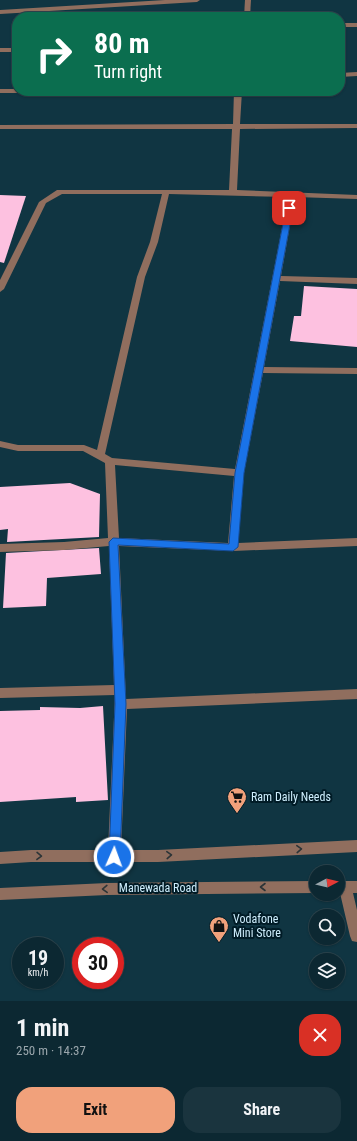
<!DOCTYPE html>
<html lang="en">
<head>
<meta charset="utf-8">
<style>
  body { margin:0; font-family:"Roboto Condensed",sans-serif; background:#1a343e; color:#f1f3f6; height:100vh; display:flex; flex-direction:column; font-size:15px; white-space:nowrap }
  * { box-sizing:border-box; margin:0 }
  p { font-size:13px; color:#9aa6ac }
  .icon { flex:none; width:22px; height:22px; fill:none; stroke:currentColor; stroke-width:2; stroke-linecap:round; stroke-linejoin:round }
  .map { position:relative; height:1001px; overflow:hidden }
  .side { display:flex; flex-direction:column; background:#0c2832; flex:1 }
  .side>* { flex:none }
  .guide { position:absolute; left:12px; top:12px; width:333px; height:84px; border-radius:16px; box-shadow:0 1px 3px #0004,0 0 0 1px #2c444d; background:#0b6e4f; color:#fff; overflow:hidden }
  .needle { width:26px; rotate:83deg }
  .buttons { position:absolute; left:309px; top:865px; display:grid; gap:8px }
  .buttons a { display:grid; place-items:center; width:36px; height:36px; border-radius:50%; background:#0c2832; box-shadow:0 1px 3px #0004,0 0 0 1px #2c444d; font-size:20px }
  .speed { position:absolute; left:12px; top:937px; display:flex; gap:8px; font-size:20px; font-weight:700; text-align:center }
  .speed>* { display:grid; place-content:center; width:52px; height:52px; border-radius:50%; background:#0c2832; box-shadow:0 1px 3px #0004,0 0 0 1px #2c444d; line-height:1 }
  .speed small { font-size:10px; font-weight:400 }
  .speed .limit { border:6px solid #d22; background:#fff; color:#111 }
  .pin { position:absolute; display:grid; place-items:center; width:34px; height:34px; color:#fff; margin:-17px; border-radius:8px; box-shadow:0 2px 6px #0006 }
  .me { position:absolute; width:44px; margin:-22px; rotate:2deg; stroke-linejoin:round; filter:drop-shadow(0 0 3px #0008) }
  .turn { display:flex; align-items:center; gap:14px; height:84px; padding:0 16px; font-size:18px }
  .turn .icon { width:52px; height:52px; stroke-width:2.5 }
  .turn b { display:block; font-size:28px; line-height:34px }
  .round { display:grid; place-items:center; flex:none; width:42px; height:42px; border-radius:16px; background:#1a343e }
  .head { display:flex; align-items:center; justify-content:space-between; height:68px; padding:0 16px }
  h1 { font-size:24px; font-weight:700; line-height:30px }
  .cta { display:flex; gap:8px; margin-top:auto; padding:8px 16px }
  .cta a { flex:1; height:46px; border-radius:16px; background:#f1a17b; color:#111; font-size:16px; font-weight:700; line-height:46px; text-align:center }
  .cta a+a { background:#1a343e; color:#f1f3f6 }
  .map>svg:first-child { display:block }
  .building { fill:#fdc1e0 }
  .lines { fill:none; stroke-linecap:round; stroke-linejoin:round }
  .minor { fill:#906e5e; fill-rule:evenodd }
  .oneway { stroke:#2b3437 }
  .route { fill:#1a73e8; stroke:#114b97 }
  .labels { text-anchor:middle; stroke-width:4; stroke-linejoin:round; paint-order:stroke }
  .near-poi-label { font-size:12px; fill:#ceeefd; stroke:#001b26; text-anchor:start }
  .near-street-label { font-size:12px; fill:#ceeefd; stroke:#001b26 }
</style>
</head>
<body>
<div class="map">
<svg width="357" height="1001" viewBox="0 0 357 1001">
  <rect width="100%" height="100%" fill="#103542"/>
  <!-- building -->
  <g class="building">
    <polygon points="0,195 26,196 4,263 0,262"/>
    <polygon points="304,286 357,289 357,347 290,341 294,316 301,316"/>
    <polygon points="70,483 100,494 99,537 7,542 8,529 0,530 0,487"/>
    <polygon points="99,548 101,574 47,578 46,606 3,608 6,553"/>
    <polygon points="103,706 108,800 76,802 76,797 0,802 0,711 40,710 40,707 80,708"/>
  </g>
  <g class="lines">
    <!-- minor -->
    <g class="minor">
      <polygon points="165,0 200,0 197,2 0,14 0,10"/>
      <polygon points="245,0 251,0 250,17 244,17"/>
      <rect x="340" y="23" width="17" height="4"/>
      <rect x="0" y="48" width="17" height="4"/>
      <polygon points="357,72 357,76 340,77 340,73"/>
      <polygon points="0,89 17,89 17,91 69,91 65,93 0,93"/>
      <path d="M 234,91 L 242,91 L 240,124 L 357,124 L 357,128 L 240,129 L 237,190 L 357,195 L 357,199 L 295,197 L 281,276 L 357,278 L 357,284 L 280,281 L 264,367 L 357,368 L 357,374 L 263,373 L 244,473 L 238,543 L 357,538 L 357,546 L 233,551 L 119,546 L 126,699 L 357,689 L 357,699 L 127,709 L 121,850 L 158,850 L 357,840 L 357,852 L 158,862 L 31,862 L 0,864 L 0,852 L 31,850 L 108,850 L 115,695 L 0,698 L 0,688 L 114,685 L 109,546 L 64,550 L 0,552 L 0,544 L 64,542 L 108,538 L 105,463 L 83,451 L 18,451 L 0,447 L 0,441 L 18,445 L 84,445 L 97,450 L 137,277 L 150,242 L 162,194 L 62,194 L 46,203 L 4,289 L 0,292 L 0,280 L 39,202 L 57,190 L 229,190 L 232,129 L 0,129 L 0,125 L 233,124 ZM 169,194 L 288,197 L 235,469 L 112,458 L 105,454 L 145,277 L 158,242 ZM 115,465 L 234,476 L 228,543 L 119,538 Z"/>
      <polygon points="316,881 316,893 107,895 0,900 0,888 107,883"/>
      <polygon points="338,881 357,881 357,893 353,893 357,910 357,942 352,941 350,936 340,893 338,893"/>
    </g>
  </g>
  <!-- one-way arrows -->
  <defs><path id="oneway-chevron" d="M-2-3.5L2.5 0L-2 3.5" fill="none" stroke-width="1.6" stroke-linecap="round" stroke-linejoin="round"/></defs>
  <g class="oneway">
    <use href="#oneway-chevron" transform="translate(299 849) rotate(-3)"/>
    <use href="#oneway-chevron" transform="translate(169 855) rotate(-3)"/>
    <use href="#oneway-chevron" transform="translate(39 856) rotate(1)"/>
    <use href="#oneway-chevron" transform="translate(263 887) rotate(180)"/>
    <use href="#oneway-chevron" transform="translate(105 889) rotate(178)"/>
  </g>
  <!-- route -->
  <polygon class="route" points="289,206 293,208 244,473 238,547 233,551 118,545 126,704 120,857 119,861 114,862 110,861 109,857 115,704 109,542 113,538 229,544 235,473 286,208"/>
  <!-- icons -->
  <defs>
    <symbol id="supermarket-pin" viewBox="-11 -11 22 30"><path d="M0 17L-7.5 6A9.5 9.5 0 1 1 7.5 6Z" fill="#f1a17b" stroke="#001b26"/><path d="M-6-5.5h2.5l.6 2H6L4.5 2H-2.5L-4.4-4H-6ZM-1.5 3.2a1.3 1.3 0 1 0 .1 0ZM3 3.2a1.3 1.3 0 1 0 .1 0Z" fill="#111"/></symbol>
    <symbol id="shop-pin" viewBox="-11 -11 22 30"><path d="M0 17L-7.5 6A9.5 9.5 0 1 1 7.5 6Z" fill="#f1a17b" stroke="#001b26"/><path d="M-5-2.5h2.3a2.7 3.5 0 0 1 5.4 0H5L5.5 6h-11ZM-1.5-2.5h3a1.5 2.3 0 0 0-3 0Z" fill="#111"/></symbol>
  </defs>
  <g fill-rule="evenodd">
    <use href="#supermarket-pin" x="226" y="786" width="22" height="30"/>
    <use href="#shop-pin" x="208" y="915" width="22" height="30"/>
  </g>
  <g class="labels">
    <!-- near-poi labels -->
    <g class="near-poi-label">
      <text x="251" y="801">Ram Daily Needs</text>
      <text x="233" y="923">Vodafone<tspan x="233" dy="14">Mini Store</tspan></text>
    </g>
    <!-- near-street labels -->
    <g class="near-street-label">
      <text x="158" y="892">Manewada Road</text>
    </g>
  </g>
</svg>
<div class="buttons">
<a><svg class="needle" viewBox="-14 -14 28 28"><path d="M0-13l5 13h-10z" fill="#e53935"/><path d="M0 13l5-13h-10z" fill="#9aa6ac"/></svg></a>
<a><svg class="icon" aria-label="search" viewBox="0 0 24 24"><circle cx="10" cy="10" r="6"/><path d="M15 15l6 6"/></svg></a>
<a><svg class="icon" aria-label="layers" viewBox="0 0 24 24"><path d="M12 4l9 5-9 5-9-5zM3 14l9 5 9-5"/></svg></a>
</div>
<div class="speed"><div>19<small>km/h</small></div><div class="limit">30</div></div>
<div class="pin" style="left:289px;top:208px;background:#d93025"><svg class="icon" aria-label="arrive" viewBox="0 0 24 24"><path d="M6 21V4h12l-3 4 3 4H6"/></svg></div>
<svg class="me" style="left:114px;top:857px" viewBox="-20 -20 40 40"><circle r="17" fill="#1a73e8" stroke="#fff" stroke-width="3"/><path d="M0-11L8 9 0 5-8 9z" fill="#fff"/></svg>
<div class="guide">
<div class="turn"><svg class="icon" aria-label="right" viewBox="0 0 24 24"><path d="M7 20v-9h11M14 6l5 5-5 5"/></svg><div><b>80 m</b>Turn right</div></div>
</div>
</div>
<section class="side">
<div class="head"><div><h1>1 min</h1><p>250 m · 14:37</p></div><a class="round" style="background:#d93025;color:#fff"><svg class="icon" aria-label="close" viewBox="0 0 24 24"><path d="M6 6l12 12M18 6L6 18"/></svg></a></div>
<div class="cta"><a>Exit</a><a>Share</a></div>
</section>
</body>
</html>
